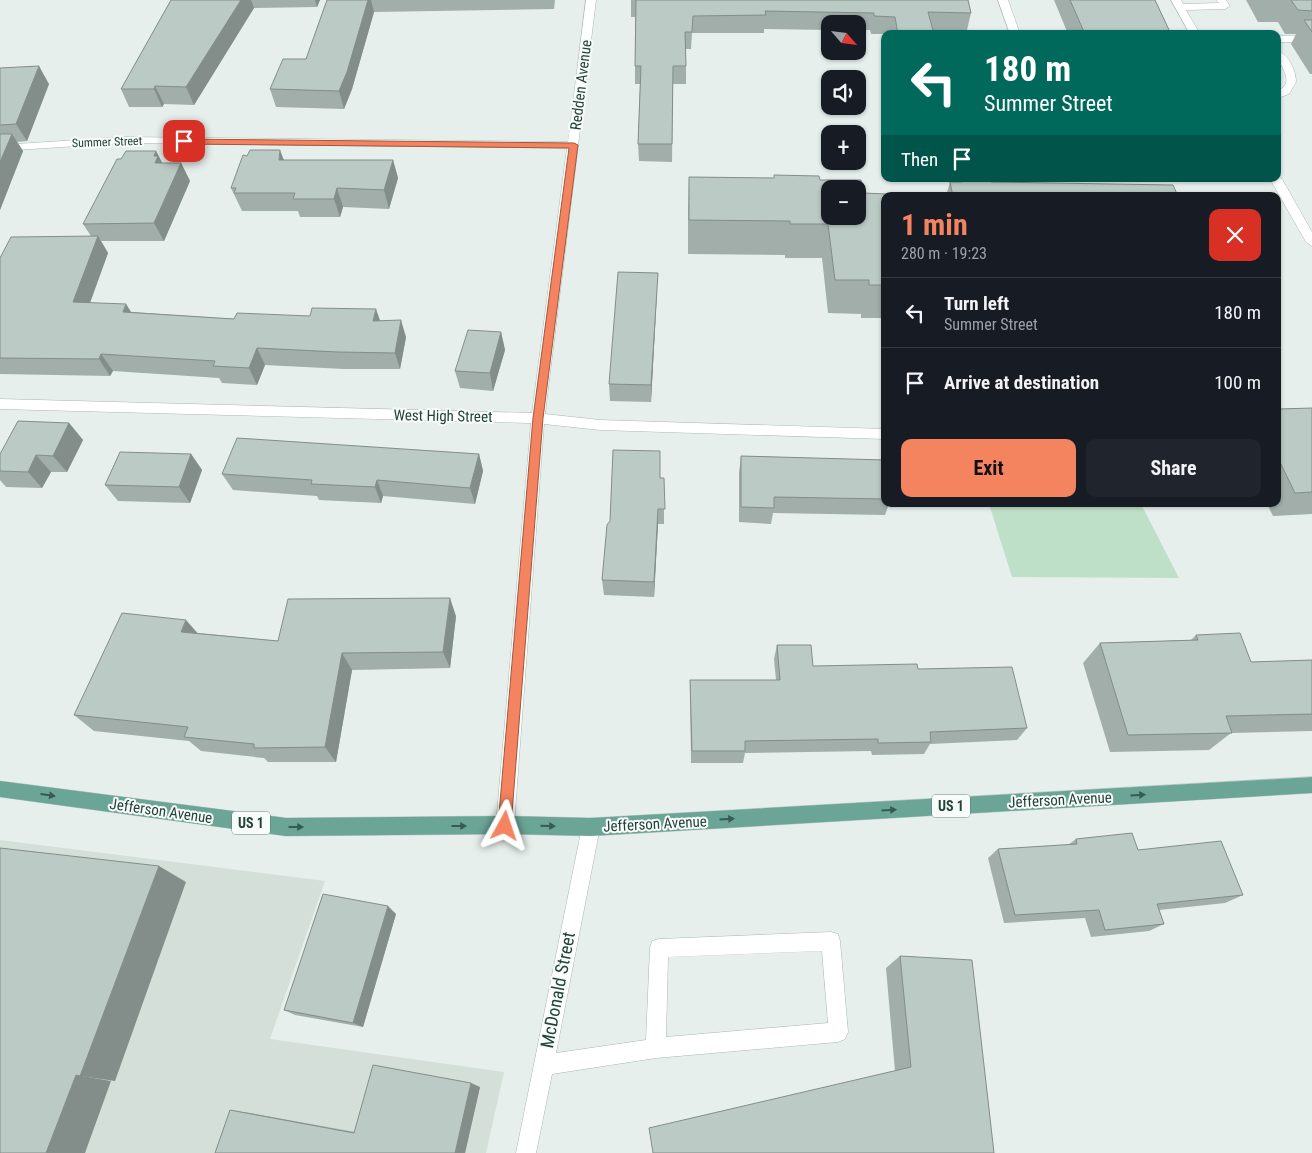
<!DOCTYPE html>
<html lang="en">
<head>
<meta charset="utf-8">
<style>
  body { margin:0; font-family:"Roboto Condensed",sans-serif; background:#20242c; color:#f1f3f6; height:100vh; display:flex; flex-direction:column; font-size:19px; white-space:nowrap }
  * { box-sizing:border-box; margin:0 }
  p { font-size:16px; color:#9ea1a6 }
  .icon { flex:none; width:28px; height:28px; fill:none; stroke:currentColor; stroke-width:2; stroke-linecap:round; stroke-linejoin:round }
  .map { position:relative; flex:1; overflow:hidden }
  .sheet { position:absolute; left:881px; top:192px; width:400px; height:315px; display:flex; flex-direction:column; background:#171b24; border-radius:10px; box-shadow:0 1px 4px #0004 }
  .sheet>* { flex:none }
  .hud { position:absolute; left:881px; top:30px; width:400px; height:152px; border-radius:10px; box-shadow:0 1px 4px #0004; background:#00695c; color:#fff; overflow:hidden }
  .needle { width:32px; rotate:118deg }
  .buttons { position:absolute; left:821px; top:15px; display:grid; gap:10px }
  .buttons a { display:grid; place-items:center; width:45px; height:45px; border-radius:10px; background:#171b24; box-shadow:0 1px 4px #0004; font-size:25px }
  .pin { position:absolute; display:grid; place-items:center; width:42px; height:42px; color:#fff; margin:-21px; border-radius:10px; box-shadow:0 2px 8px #0006 }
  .me { position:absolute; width:55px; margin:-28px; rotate:5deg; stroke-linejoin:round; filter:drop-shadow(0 0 4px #0008) }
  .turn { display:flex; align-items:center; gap:18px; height:105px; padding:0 20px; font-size:22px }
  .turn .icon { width:65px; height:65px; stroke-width:2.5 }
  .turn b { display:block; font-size:35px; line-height:42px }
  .then { display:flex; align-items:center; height:48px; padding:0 20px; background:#0003; gap:10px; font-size:19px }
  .round { display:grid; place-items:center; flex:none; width:52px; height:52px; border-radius:10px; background:#20242c }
  .headline { display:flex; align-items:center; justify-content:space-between; height:85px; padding:0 20px }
  h1 { font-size:30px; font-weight:700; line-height:38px; color:#f4845f }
  .cta { display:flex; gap:10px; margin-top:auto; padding:10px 20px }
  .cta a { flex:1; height:58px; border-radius:10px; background:#f4845f; color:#111; font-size:20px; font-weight:700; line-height:58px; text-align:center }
  .cta a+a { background:#20242c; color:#f1f3f6 }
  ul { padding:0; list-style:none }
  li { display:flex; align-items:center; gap:15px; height:70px; padding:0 20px; border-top:1px solid #363941 }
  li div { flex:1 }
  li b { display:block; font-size:19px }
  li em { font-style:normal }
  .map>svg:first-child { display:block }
  .built { fill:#d4dfda }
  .green { fill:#bfe0c8 }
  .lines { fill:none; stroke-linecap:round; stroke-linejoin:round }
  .minor-casing { stroke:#a8b8b2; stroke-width:1 }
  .major-casing { stroke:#c2cac8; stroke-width:1 }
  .minor { fill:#fff; fill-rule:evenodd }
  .major { fill:#6aa596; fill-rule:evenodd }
  .wall { fill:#a1aea9 }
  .shaded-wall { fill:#838d89 }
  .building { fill:#bbcac4; stroke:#838d89; fill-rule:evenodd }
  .oneway { fill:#365b51 }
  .route { fill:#f4845f; stroke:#9f563e }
  .labels { text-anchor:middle; stroke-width:4; stroke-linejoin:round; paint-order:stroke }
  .far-street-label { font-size:12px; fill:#24423a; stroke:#f7fbf9 }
  .shield { fill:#f7fbf9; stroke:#637a73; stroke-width:1 }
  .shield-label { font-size:14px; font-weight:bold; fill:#24423a }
  .street-label { font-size:15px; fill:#24423a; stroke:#f7fbf9 }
  .near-street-label { font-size:18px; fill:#24423a; stroke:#f7fbf9 }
</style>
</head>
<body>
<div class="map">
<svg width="1312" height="1153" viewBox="0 0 1312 1153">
  <rect width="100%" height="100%" fill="#e6efeb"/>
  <!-- built -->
  <polygon class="built" points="0,840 325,881 270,1039 504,1072 486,1153 0,1153"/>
  <!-- green -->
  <polygon class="green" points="989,504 1141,504 1179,578 1012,577"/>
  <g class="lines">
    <defs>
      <g id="minor">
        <polygon points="586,0 596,0 545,414 600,420 885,429 885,439 600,430 544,424 514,825 511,831 505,834 499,831 496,825 531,423 0,409 0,399 532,413 567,148 125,143 0,151 0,145 125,137 568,142"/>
        <polygon points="998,0 1008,0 1020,34 1010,34"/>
        <polygon points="1171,0 1181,0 1183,4 1219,3 1216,0 1226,0 1230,6 1225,9 1186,10 1200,34 1190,34"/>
        <rect x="1278" y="36" width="34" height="6"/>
        <path d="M 1278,51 C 1289,55 1296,71 1296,82 L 1289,94 L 1278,98 L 1278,91 C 1298,81 1276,65 1278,51 Z"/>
        <polygon points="1278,176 1282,179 1312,232 1312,246 1306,242 1270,179 1278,179"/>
        <path d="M 591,818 L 597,821 L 600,827 L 556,1053 L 646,1040 L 650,948 L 652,941 L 659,939 L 831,932 L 838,934 L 840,941 L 848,1032 L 845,1039 L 838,1042 L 656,1058 L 552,1074 L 536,1153 L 516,1153 L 582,827 L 585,821 ZM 822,951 L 828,1023 L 666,1037 L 668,957 Z"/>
      </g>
      <polygon id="major" points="1312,777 1312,793 591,836 505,834 286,836 0,797 0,781 286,818 505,816 591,818"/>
    </defs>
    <!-- minor casing -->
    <use href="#minor" class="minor-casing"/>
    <!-- major casing -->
    <use href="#major" class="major-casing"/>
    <!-- minor -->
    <use href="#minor" class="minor"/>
    <!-- major -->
    <use href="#major" class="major"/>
  </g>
  <!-- wall -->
  <g class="wall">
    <polygon points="171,0 320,0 317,7 254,8 194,105 164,104 162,107 129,107 121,89"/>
    <polygon points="327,0 555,0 554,9 374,12 352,89 344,109 276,107 270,89 306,59"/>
    <polygon points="631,0 968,0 971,13 967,30 933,30 934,34 871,34 870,30 858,30 858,24 830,24 830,30 764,29 764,33 692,33 691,49 686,49 686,84 673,84 672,162 639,161 638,144 640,84 635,84 635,17 631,17"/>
    <polygon points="1054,0 1155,0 1170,32 1174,34 1068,34"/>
    <polygon points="1246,0 1312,0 1312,74 1310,74 1291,44 1296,34 1285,34 1278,22 1258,22"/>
    <polygon points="0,68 49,84 27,141 17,142 23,151 0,210"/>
    <polygon points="156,151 162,163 181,163 190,181 164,241 101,241 108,253 90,303 132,312 234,319 380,321 406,337 400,369 344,369 265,365 257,385 222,383 219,378 113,371 110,376 0,374 0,258 91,236 83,224 121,159"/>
    <polygon points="283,160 393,160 398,178 389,209 343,207 340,217 300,217 298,211 242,211 231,188"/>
    <polygon points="774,175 820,180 863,193 885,196 885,318 861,318 861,314 828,313 822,258 785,258 785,255 688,254 688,211 689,177 774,178"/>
    <polygon points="960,179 991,179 991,182 1178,196 946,196 950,182 959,182"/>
    <polygon points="657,291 651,402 610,401 609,384"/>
    <polygon points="501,332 505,350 493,391 460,388 455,371"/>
    <polygon points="1312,408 1312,514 1273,516 1267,504 1278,504 1278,409"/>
    <polygon points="69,423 83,440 67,472 51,472 42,488 6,487 0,480 0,454"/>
    <polygon points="191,454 202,470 190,503 118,501 105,485"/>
    <polygon points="479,454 483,471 475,504 383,496 381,503 319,500 317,496 233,490 222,474"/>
    <polygon points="741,456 885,460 885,504 889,504 885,515 773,513 771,524 739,522 739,473"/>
    <polygon points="660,478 664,478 664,524 658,524 654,597 604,595 602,580"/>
    <polygon points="456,616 450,668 352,670 336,762 268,762 264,758 201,751 189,741 94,731 74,715 198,633 278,641"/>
    <polygon points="1196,635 1251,662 1312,660 1312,731 1231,733 1209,750 1110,752 1083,663 1100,643 1191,640"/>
    <polygon points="777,645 813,666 918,669 1027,728 1017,740 930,744 924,754 872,755 871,751 745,753 743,763 691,763 690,693 690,680 776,680 774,659"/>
    <polygon points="1076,839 1138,850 1243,895 1225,903 1159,910 1164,924 1149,931 1091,937 1085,918 1004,923 988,858 998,849 1068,845"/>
    <polygon points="396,914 363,1027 295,1015 284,1010"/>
    <polygon points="900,956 994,1153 895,1071 886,968"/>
    <polygon points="480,1087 465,1153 215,1153 230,1110 250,1113 355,1132"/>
  </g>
  <!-- shaded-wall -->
  <g class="shaded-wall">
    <polygon points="241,0 251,0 254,8 194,105 186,87"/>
    <polygon points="315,0 320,0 317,7"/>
    <polygon points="368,0 371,0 374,12 352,89 344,109 339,91"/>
    <polygon points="39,66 49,84 27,141 16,124"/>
    <polygon points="155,86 164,104 162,107 154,89"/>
    <polygon points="12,134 23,151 0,210 0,162"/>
    <polygon points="280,150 287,168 279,160"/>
    <polygon points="156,151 165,168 155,163 154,156"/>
    <polygon points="393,160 398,178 389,209 384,190"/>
    <polygon points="181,163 190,181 164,241 154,223"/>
    <polygon points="337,188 343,207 340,217 334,199"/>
    <polygon points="98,236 108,253 84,319 73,302"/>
    <polygon points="658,273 657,291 651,402 651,385"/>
    <polygon points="126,304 137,321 123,312"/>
    <polygon points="376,309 382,326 373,321"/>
    <polygon points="401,320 406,337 400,369 395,353"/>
    <polygon points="501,332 505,350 493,391 490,373"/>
    <polygon points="257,348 265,365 257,385 249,368"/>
    <polygon points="101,354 113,371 110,376 99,359"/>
    <polygon points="69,423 83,440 67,472 53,456"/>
    <polygon points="191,454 202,470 190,503 179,487"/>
    <polygon points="479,454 483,471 475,504 470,488"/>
    <polygon points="36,455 51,472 42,488 28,472"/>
    <polygon points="377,480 383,496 381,503 375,487"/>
    <polygon points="658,509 658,524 654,597 654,582"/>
    <polygon points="450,598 456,616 450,668 443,652"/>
    <polygon points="186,620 201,637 181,632"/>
    <polygon points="342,653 352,670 336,762 325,747"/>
    <polygon points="159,866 186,882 115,1081 80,1076"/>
    <polygon points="388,906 396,914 363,1027 353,1023"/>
    <polygon points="76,1075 111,1081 85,1153 46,1153"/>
    <polygon points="471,1083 480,1087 465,1153 455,1153"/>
  </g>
  <!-- building -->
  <g class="building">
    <polygon points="171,0 241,0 186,87 155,86 154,89 121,89"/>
    <polygon points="327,0 368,0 347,72 339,91 270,89 283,59 306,59"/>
    <polygon points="636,0 968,0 971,13 928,12 934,34 898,34 895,17 874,16 874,13 765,11 766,15 693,16 692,32 685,32 686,66 673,66 672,144 638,144 641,66 635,66"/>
    <polygon points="1070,0 1155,0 1170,32 1174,33 1174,34 1085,34"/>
    <polygon points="1291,0 1312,0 1312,11 1298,10"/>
    <polygon points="1304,20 1312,20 1312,32"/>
    <polygon points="39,66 16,124 0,125 0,68"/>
    <polygon points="0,134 12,134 0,162"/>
    <polygon points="250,150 280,150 279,160 393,160 384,190 337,188 334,199 293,199 295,193 234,193 236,188 231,188 243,155 247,156"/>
    <polygon points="126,151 156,151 154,156 158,156 155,163 181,163 154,223 83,224 117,159 121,159"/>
    <path d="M 774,175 L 819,176 L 820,180 L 861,180 L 863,193 L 887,194 L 887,196 L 885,196 L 885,285 L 869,285 L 869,280 L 835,280 L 828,224 L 790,224 L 790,221 L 689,220 L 689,177 L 774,178 ZM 830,189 L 858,189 L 858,216 L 830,216 Z"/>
    <polygon points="961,179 991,179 991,182 1173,185 1178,196 953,196 950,182 962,182"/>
    <polygon points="98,236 73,302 126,304 123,312 234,319 237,313 310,316 312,308 376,309 373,321 401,320 395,353 338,352 257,348 249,368 213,366 215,361 101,354 99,359 0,358 0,258 11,237"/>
    <polygon points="618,272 658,273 651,385 609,384"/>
    <polygon points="468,330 501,332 490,373 455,371"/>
    <polygon points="1312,408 1312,492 1295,493 1278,458 1278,409"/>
    <polygon points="18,421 69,423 53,456 36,455 28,472 0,471 0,454"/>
    <polygon points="237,438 479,454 470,488 377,480 375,487 311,484 312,480 222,474"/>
    <polygon points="613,450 660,451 660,478 664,478 665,509 658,509 654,582 602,580 607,525 610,521"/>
    <polygon points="120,452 191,454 179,487 105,485"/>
    <polygon points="741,456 885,460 885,499 774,497 774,508 741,507"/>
    <polygon points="450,598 443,652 342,653 325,747 254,748 254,744 184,737 188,727 74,715 122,613 186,620 181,632 278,641 288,599"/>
    <polygon points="1240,633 1251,662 1312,660 1312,714 1226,716 1232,733 1128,735 1100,643 1198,640 1196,635"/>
    <polygon points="777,645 811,645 813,666 917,664 918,669 1012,667 1027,728 930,732 931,742 878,743 878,739 745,741 745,751 692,751 690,680 780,680"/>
    <polygon points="1132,833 1138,850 1221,841 1243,895 1157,904 1164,924 1105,930 1099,910 1015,915 998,849 1077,844 1076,839"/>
    <polygon points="0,848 159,866 80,1076 76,1075 46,1153 0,1153"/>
    <polygon points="323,894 388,906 353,1023 284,1010"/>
    <polygon points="900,956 972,960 994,1153 653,1153 649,1128 911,1067"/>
    <polygon points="373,1065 471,1083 455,1153 215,1153 230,1110 354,1133"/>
  </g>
  <!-- one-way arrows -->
  <defs><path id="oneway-solid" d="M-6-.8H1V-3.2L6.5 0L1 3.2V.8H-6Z" transform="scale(1.25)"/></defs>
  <g class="oneway">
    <use href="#oneway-solid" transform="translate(48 795) rotate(8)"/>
    <use href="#oneway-solid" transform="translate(1138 795) rotate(-3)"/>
    <use href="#oneway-solid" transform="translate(889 810) rotate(-3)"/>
    <use href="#oneway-solid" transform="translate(727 819) rotate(-3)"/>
    <use href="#oneway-solid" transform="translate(459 826)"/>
    <use href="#oneway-solid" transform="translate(548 826) rotate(1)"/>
    <use href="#oneway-solid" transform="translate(296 827)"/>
  </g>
  <!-- route -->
  <polygon class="route" points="181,139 574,143 578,145 543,418 511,826 509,830 505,832 500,830 498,826 533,418 569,148 184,144 180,141"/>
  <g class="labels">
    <!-- far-street labels -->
    <g class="far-street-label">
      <text transform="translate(107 142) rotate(-2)" y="4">Summer Street</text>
    </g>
    <!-- shield labels -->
    <g class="shield">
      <rect x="932" y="794.5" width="38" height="23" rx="4"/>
      <rect x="232" y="811.5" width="38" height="23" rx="4"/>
    </g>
    <g class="shield-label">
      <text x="951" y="811">US 1</text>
      <text x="251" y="828">US 1</text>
    </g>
    <!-- street labels -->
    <g class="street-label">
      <text transform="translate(581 85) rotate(-83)" y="5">Redden Avenue</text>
      <text transform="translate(443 416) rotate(1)" y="5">West High Street</text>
      <text transform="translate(1060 800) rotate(-3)" y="5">Jefferson Avenue</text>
      <text transform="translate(161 811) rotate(8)" y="5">Jefferson Avenue</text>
      <text transform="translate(655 824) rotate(-3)" y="5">Jefferson Avenue</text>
    </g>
    <!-- near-street labels -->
    <g class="near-street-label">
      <text transform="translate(558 990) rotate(-79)" y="6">McDonald Street</text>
    </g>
  </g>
</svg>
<div class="buttons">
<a><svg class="needle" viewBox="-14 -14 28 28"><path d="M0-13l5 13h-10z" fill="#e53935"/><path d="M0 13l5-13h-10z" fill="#9ea1a6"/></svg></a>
<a><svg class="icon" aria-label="sound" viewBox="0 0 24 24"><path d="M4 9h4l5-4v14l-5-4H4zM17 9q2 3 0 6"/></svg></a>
<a>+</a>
<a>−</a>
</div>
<div class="pin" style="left:184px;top:141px;background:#d93025"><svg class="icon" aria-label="arrive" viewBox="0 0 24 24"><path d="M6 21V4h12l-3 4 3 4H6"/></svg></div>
<svg class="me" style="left:505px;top:826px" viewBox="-20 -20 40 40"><path d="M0-17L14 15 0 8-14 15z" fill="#f4845f" stroke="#fff" stroke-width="4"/></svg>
<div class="hud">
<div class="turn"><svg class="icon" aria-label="left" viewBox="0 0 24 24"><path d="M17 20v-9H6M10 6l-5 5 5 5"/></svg><div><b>180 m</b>Summer Street</div></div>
<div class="then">Then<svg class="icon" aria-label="arrive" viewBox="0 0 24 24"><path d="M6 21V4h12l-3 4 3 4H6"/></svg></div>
</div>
<section class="sheet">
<div class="headline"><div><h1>1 min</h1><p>280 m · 19:23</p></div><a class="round" style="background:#d93025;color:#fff"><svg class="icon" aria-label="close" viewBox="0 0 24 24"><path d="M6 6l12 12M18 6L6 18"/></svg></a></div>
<ul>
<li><svg class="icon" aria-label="left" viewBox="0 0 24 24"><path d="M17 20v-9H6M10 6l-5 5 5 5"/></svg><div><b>Turn left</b><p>Summer Street</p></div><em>180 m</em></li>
<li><svg class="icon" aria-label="arrive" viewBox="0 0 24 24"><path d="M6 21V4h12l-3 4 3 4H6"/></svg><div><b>Arrive at destination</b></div><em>100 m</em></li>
</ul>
<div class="cta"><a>Exit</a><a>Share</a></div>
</section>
</div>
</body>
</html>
